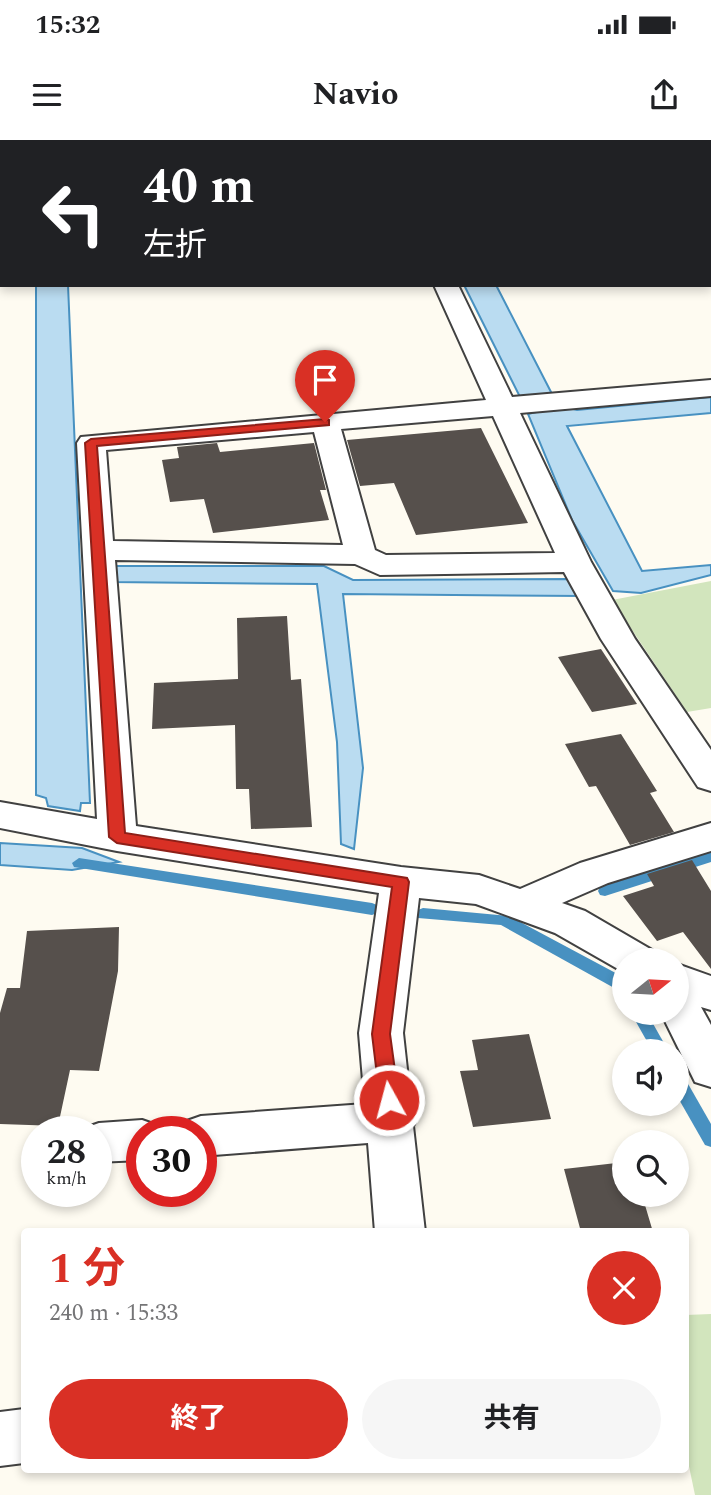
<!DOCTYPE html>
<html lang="ja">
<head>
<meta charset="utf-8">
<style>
  body { margin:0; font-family:Spectral,"Noto Sans JP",serif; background:#f6f6f6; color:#202124; height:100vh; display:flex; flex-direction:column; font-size:26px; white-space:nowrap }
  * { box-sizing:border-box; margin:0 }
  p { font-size:23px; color:#757577 }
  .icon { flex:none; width:38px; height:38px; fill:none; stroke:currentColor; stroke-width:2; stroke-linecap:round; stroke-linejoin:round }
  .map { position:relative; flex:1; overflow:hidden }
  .sheet { position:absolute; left:21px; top:1088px; width:668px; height:245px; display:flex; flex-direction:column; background:#fff; border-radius:7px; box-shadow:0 4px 10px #0003 }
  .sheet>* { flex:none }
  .hud { position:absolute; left:0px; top:0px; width:712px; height:147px; box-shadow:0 4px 10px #0003; background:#202124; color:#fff; overflow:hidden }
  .needle { width:46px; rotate:72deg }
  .buttons { position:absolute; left:612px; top:808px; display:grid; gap:14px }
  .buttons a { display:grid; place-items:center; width:77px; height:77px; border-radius:50%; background:#fff; box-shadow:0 4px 10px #0003; font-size:35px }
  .speed { position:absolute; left:21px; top:976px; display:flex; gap:14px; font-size:35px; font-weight:700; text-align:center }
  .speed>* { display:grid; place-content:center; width:91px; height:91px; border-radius:50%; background:#fff; box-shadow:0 4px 10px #0003; line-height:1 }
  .speed small { font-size:18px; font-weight:400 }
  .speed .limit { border:10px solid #d22; background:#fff; color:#111 }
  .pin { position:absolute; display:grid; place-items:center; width:60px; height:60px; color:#fff; margin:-72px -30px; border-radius:50% 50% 50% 0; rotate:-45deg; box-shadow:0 0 7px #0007 }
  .pin .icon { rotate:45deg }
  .me { position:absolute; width:77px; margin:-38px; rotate:353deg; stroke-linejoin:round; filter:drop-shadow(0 0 5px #0008) }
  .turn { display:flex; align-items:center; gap:24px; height:147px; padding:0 28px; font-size:32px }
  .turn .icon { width:91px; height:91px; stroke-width:2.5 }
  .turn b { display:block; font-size:49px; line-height:60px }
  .round { display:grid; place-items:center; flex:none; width:74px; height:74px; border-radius:37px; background:#f6f6f6 }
  .overview { display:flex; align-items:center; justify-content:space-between; height:119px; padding:0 28px }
  h1 { font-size:42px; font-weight:700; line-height:52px; color:#d93025 }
  .cta { display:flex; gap:14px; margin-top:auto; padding:14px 28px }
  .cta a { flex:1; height:80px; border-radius:42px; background:#d93025; color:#fff; font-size:28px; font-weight:700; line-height:80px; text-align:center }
  .cta a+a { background:#f6f6f6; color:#202124 }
  .status { display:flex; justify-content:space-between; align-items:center; height:49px; padding:0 35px; background:#fff; direction:ltr }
  .status svg { height:19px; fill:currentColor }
  header { display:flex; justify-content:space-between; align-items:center; height:91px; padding:0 28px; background:#fff; font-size:32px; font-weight:700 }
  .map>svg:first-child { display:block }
  .green { fill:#d2e5bd }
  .water { fill:#badcf1; stroke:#4891c1; stroke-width:2 }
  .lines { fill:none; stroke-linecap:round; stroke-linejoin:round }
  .stream { fill:#4891c1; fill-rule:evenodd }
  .building { fill:#56504c }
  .street-casing { stroke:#414141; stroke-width:4 }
  .primary-casing { stroke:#1f1f1f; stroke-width:4 }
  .street { fill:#fff; fill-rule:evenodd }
  .primary { fill:#ecce73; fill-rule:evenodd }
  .route { fill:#d93025; stroke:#8d1f18; stroke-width:2 }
</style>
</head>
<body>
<div class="status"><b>15:32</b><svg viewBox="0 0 49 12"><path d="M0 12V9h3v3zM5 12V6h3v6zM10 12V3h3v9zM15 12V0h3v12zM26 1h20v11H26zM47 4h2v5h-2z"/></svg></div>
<header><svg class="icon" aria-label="menu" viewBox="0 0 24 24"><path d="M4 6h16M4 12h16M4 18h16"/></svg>Navio<svg class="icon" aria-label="share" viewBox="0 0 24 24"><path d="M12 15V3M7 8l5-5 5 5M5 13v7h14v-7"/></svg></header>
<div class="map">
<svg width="711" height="1355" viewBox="0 0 711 1355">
  <rect width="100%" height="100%" fill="#fefbf1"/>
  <!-- green -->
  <g class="green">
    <polygon points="711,441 711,568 687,572 612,460"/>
    <polygon points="711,1174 711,1355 695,1355 686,1312 686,1175"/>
  </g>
  <!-- water -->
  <g class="water">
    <polygon points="36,145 68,145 90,663 81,663 80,671 48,666 46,658 36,655"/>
    <polygon points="464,145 496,145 552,254 520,257"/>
    <polygon points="711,257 711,273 567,286 642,431 711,425 711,435 641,453 613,451 572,380 528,274 562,266 577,270"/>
    <polygon points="113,426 324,426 353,440 571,439 582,456 343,454 363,628 354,709 341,704 337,602 317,444 110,442"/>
    <polygon points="0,703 82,708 119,722 72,730 0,725"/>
  </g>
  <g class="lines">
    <!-- stream -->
    <g class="stream">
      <polygon points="711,712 711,722 605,756 600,755 598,751 600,747"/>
      <polygon points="79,718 372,763 377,765 379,769 377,773 372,775 74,727 72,723"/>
      <polygon points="423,768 509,776 625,838 625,854 501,785 418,778 416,774 418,770"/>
      <polygon points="631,873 647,873 669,912 653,912"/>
      <polygon points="677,933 683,935 711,984 711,1007 705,1005 677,956"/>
    </g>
  </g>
  <!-- building -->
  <g class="building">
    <polygon points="481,288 528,383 416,395 394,343 360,346 347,300"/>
    <polygon points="217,303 220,312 314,303 326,350 320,350 329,380 213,393 204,359 170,362 162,320 179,318 177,307"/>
    <polygon points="287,476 291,540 301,539 312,687 251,689 249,649 236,649 235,585 152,589 154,543 238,539 237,478"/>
    <polygon points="601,509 637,564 592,572 558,517"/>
    <polygon points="621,594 657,651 650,653 674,692 630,705 596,646 589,647 565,604"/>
    <polygon points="692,720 711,751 711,829 683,792 657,801 623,756 654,746 647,734"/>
    <polygon points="119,787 118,831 99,931 70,930 58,986 0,984 0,873 7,848 20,848 27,791"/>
    <polygon points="529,894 551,979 473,987 460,931 478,930 472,900"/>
    <polygon points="625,1022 625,1055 642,1055 653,1092 581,1092 564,1029"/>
  </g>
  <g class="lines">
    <defs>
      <g id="street">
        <polygon points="370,0 390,0 391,2 371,2"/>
        <path d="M 434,145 L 458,145 L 512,257 L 711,240 L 711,256 L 520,273 L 591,422 L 635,499 L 711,610 L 711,651 L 698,647 L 601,499 L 564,432 L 380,435 L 355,424 L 115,420 L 136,686 L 401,727 L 479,735 L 520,749 L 580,723 L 711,683 L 711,711 L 608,743 L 562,763 L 585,771 L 652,810 L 658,821 L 625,821 L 625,833 L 555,793 L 476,764 L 419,758 L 403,893 L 412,975 L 415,982 L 413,986 L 425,1092 L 375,1092 L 368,1003 L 201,1016 L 201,992 L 179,992 L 184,982 L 201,976 L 365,964 L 359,893 L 379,753 L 117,711 L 0,688 L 0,662 L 97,679 L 77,303 L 81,297 L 486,260 ZM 493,276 L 555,413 L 386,415 L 375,410 L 341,289 ZM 314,292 L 343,405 L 113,401 L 106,310 Z"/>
        <polygon points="677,824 711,836 711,870 701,867 711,885 711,947 695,942 661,873 677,873"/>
        <polygon points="142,980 159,986 162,992 142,992 142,1020 96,1022 96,992 81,992 82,989 99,983"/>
        <polygon points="24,1269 24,1323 0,1326 0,1272"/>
      </g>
      <polygon id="primary" points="692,0 711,0 711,5 710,2"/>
    </defs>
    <!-- street casing -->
    <use href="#street" class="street-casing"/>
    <!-- primary casing -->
    <use href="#primary" class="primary-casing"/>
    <!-- street -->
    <use href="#street" class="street"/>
    <!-- primary -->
    <use href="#primary" class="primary"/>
  </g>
  <!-- route -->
  <polygon class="route" points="325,279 329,280 329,285 97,306 125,693 407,738 409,742 390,894 399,960 396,965 389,968 382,965 380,960 372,894 392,747 117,703 109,697 85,303 91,299"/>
</svg>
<div class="buttons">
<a><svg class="needle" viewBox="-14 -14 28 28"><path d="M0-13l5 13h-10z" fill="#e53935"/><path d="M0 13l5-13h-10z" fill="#757577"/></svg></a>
<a><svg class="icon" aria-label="sound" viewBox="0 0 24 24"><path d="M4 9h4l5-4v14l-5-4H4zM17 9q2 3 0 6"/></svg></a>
<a><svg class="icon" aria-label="search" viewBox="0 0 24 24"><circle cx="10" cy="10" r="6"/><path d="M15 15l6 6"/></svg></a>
</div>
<div class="speed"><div>28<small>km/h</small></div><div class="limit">30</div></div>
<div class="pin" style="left:325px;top:282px;background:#d93025"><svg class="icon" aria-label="arrive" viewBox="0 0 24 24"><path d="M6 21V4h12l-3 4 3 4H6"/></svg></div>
<svg class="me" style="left:389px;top:960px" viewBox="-20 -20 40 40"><circle r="17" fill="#d93025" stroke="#fff" stroke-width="3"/><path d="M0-11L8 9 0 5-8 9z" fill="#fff"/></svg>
<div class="hud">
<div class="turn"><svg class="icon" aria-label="left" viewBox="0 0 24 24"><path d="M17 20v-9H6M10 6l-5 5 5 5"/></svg><div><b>40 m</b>左折</div></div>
</div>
<section class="sheet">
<div class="overview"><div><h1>1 分</h1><p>240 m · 15:33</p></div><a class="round" style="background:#d93025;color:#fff"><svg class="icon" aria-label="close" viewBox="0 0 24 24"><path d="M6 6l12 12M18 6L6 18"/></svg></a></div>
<div class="cta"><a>終了</a><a>共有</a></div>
</section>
</div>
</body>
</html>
